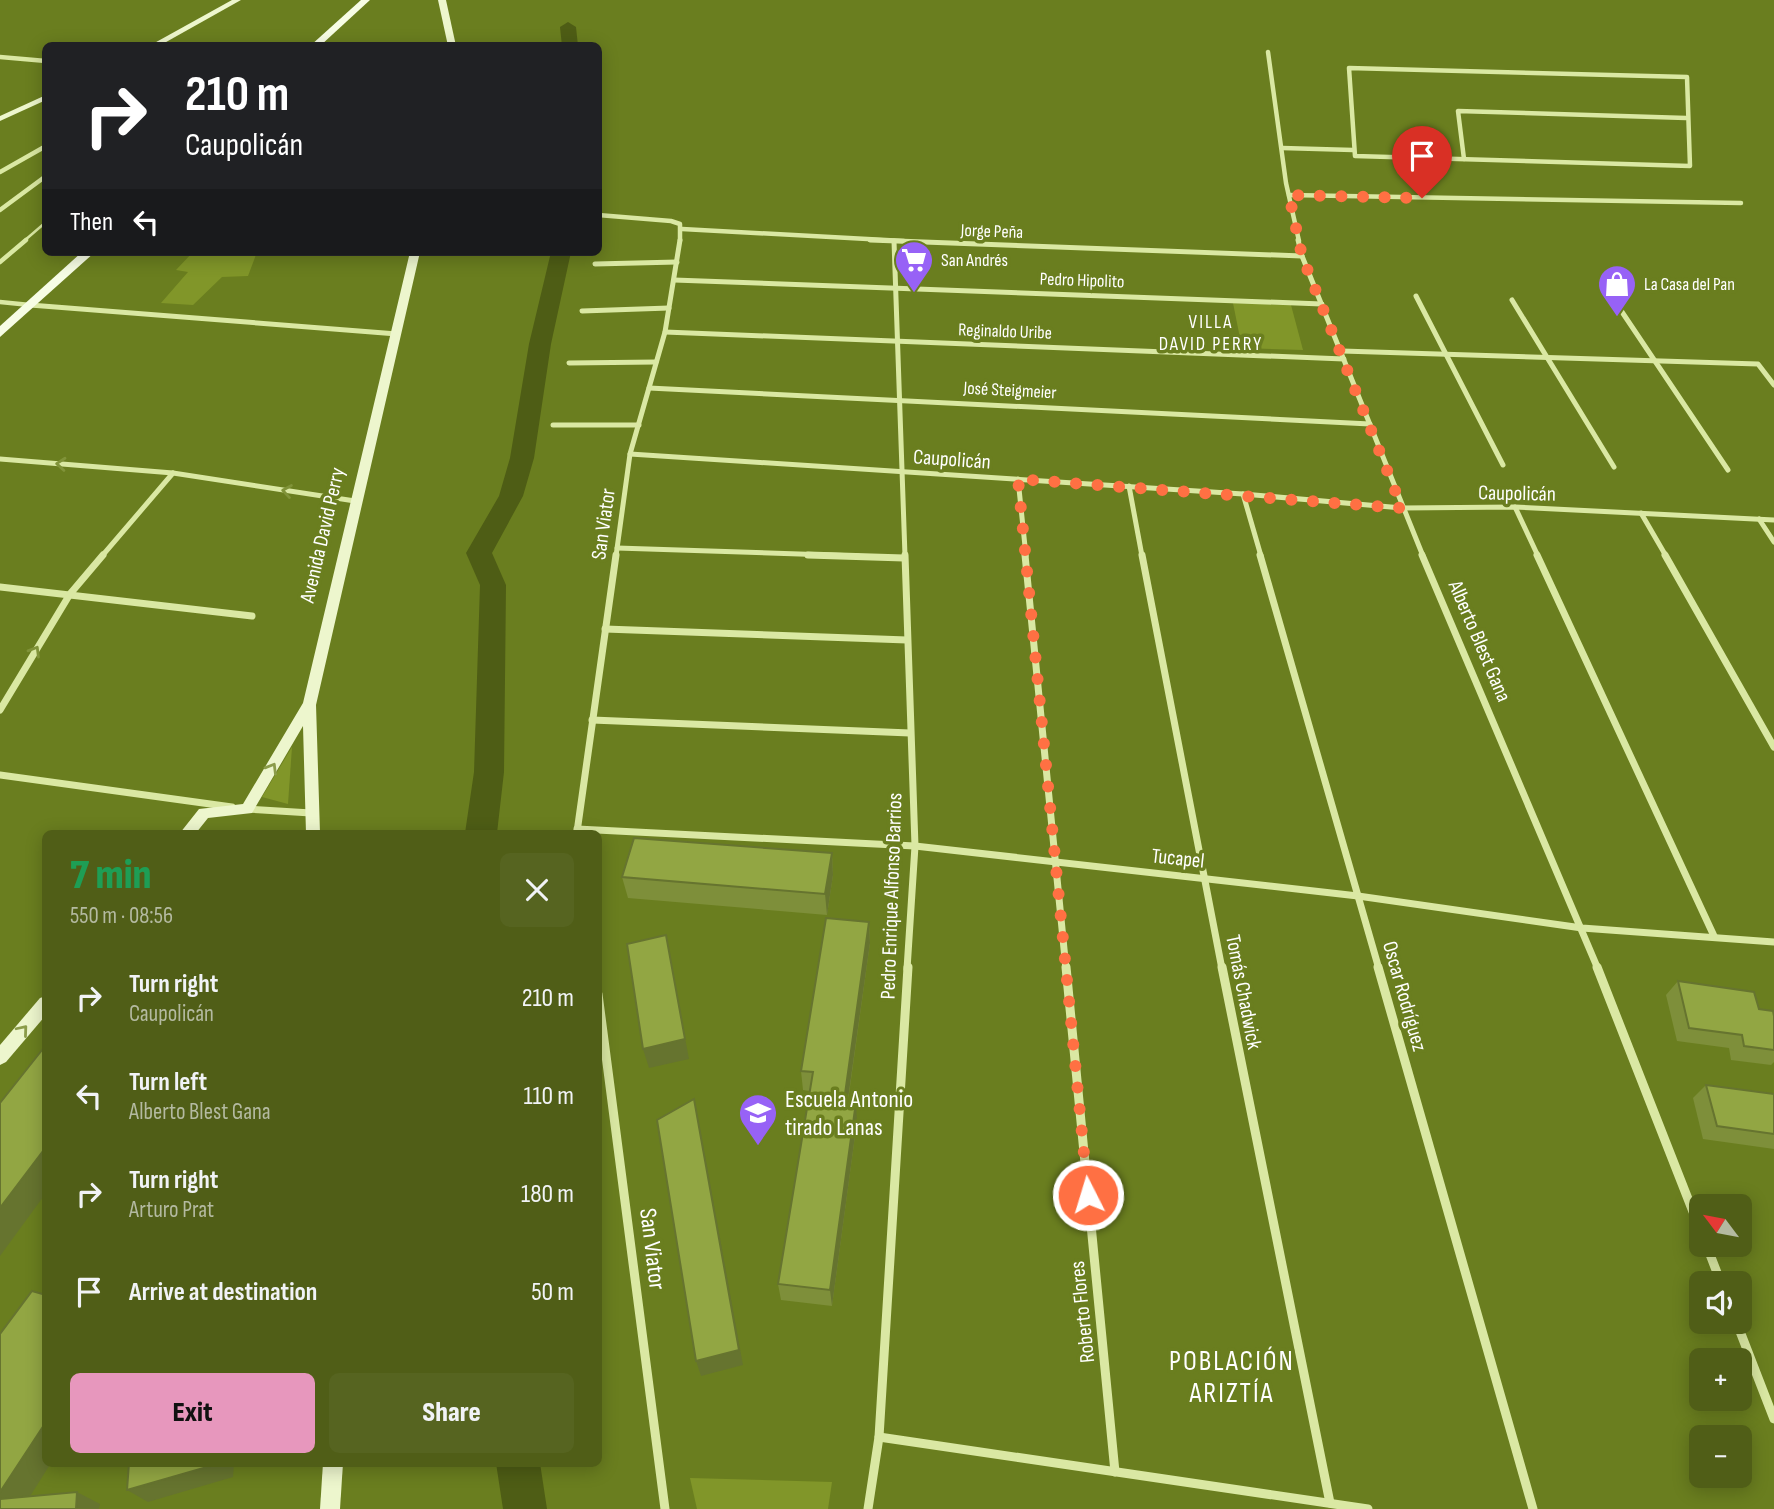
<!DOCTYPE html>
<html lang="en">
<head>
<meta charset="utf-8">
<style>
  body { margin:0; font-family:"Sofia Sans Condensed",sans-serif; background:#566420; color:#f1f3f6; height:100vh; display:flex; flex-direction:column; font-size:26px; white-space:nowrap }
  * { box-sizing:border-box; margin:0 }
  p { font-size:23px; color:#b4baa1 }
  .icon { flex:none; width:38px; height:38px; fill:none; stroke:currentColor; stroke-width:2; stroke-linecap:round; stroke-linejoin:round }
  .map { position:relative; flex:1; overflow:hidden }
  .sheet { position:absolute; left:42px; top:830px; width:560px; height:637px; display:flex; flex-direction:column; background:#505e17; border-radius:10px; box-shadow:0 4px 18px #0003 }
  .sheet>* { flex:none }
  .top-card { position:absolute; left:42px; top:42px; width:560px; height:214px; border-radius:10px; box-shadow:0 4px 18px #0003; background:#202124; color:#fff; overflow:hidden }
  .needle { width:46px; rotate:302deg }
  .buttons { position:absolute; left:1689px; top:1194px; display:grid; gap:14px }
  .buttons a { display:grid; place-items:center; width:63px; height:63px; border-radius:10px; background:#505e17; box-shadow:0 4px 18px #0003; font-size:35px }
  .pin { position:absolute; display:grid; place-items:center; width:60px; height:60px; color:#fff; margin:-72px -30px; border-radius:50% 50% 50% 0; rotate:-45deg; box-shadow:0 0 7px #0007 }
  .pin .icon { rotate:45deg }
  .me { position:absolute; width:77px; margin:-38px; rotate:355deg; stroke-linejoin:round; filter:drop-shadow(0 0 5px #0008) }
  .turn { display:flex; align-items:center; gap:24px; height:147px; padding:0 28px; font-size:32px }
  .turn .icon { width:91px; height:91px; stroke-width:2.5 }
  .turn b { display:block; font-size:49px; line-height:60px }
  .then { display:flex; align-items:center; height:66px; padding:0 28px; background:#0003; gap:14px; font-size:26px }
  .round { display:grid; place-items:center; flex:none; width:74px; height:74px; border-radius:10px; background:#566420 }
  .summary { display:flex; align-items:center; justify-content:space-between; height:119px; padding:0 28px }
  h1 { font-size:42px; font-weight:800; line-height:52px; color:#1e9e55 }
  .button { display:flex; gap:14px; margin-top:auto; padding:14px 28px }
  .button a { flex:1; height:80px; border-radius:10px; background:#e797bd; color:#111; font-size:28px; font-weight:800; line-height:80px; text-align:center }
  .button a+a { background:#566420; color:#f1f3f6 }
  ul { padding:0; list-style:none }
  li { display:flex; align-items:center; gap:21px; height:98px; padding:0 28px }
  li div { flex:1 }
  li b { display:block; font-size:26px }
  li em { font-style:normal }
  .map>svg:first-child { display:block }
  .green { fill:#819629 }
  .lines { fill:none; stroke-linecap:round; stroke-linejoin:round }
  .canal { fill:#4e5d15; fill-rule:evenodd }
  .lane-far1 { stroke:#dae8a3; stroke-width:2.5 }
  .lane { stroke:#dae8a3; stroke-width:4.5 }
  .street-far3 { stroke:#dae8a3; stroke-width:4.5 }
  .street-far2 { stroke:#dae8a3; stroke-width:5 }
  .street-far1 { stroke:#dae8a3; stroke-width:7 }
  .street { stroke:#dae8a3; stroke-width:9 }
  .secondary { fill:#edf6cd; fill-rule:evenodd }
  .primary { fill:#f7fde5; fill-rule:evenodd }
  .wall { fill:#7e8f3a }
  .shaded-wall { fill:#66742f }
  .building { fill:#92a643; stroke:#66742f; stroke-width:2 }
  .oneway { stroke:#809339 }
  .oneway2 { stroke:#8b9c4a }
  .route { stroke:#ff7043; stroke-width:12; stroke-dasharray:0 21.6 }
  .labels { text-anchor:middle; stroke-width:7; stroke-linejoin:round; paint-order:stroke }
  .far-street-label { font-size:18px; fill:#fff; stroke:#6a7e1f }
  .far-poi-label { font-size:18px; fill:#fff; stroke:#6a7e1f; text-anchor:start }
  .far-neighbourhood-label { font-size:19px; letter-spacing:2px; fill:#fff; stroke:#6a7e1f }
  .street-label { font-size:21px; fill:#fff; stroke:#6a7e1f }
  .near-poi-label { font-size:24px; fill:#fff; stroke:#6a7e1f; text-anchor:start }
  .near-street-label { font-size:24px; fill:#fff; stroke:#6a7e1f }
  .near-neighbourhood-label { font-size:28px; letter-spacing:2px; fill:#fff; stroke:#6a7e1f }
</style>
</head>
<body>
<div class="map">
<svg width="1774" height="1509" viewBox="0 0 1774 1509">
  <rect width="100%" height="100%" fill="#6a7e1f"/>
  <!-- green -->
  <g class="green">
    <polygon points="193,252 257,252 248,276 222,277 193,305 161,303 188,272 176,270"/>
    <polygon points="1233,303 1291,305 1303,350 1242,348"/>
    <polygon points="292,747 288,804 262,797"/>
    <polygon points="690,1478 832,1482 828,1509 697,1509"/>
  </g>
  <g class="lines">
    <!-- canal -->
    <g class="canal">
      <polygon points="568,22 576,27 578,46 562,46 560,27"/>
      <polygon points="551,252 571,252 551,344 534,458 523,496 492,553 506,585 504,772 497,833 465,833 474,772 480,585 466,553 499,496 510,458 529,344"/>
      <polygon points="496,1463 540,1463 547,1509 503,1509"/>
    </g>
    <!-- lane-far1 -->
    <g class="lane-far1">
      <polyline points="295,46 314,45"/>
      <polyline points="24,241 46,222"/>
    </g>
    <!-- lane -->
    <g class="lane">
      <polyline points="0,262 26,240"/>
      <polyline points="0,302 30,305"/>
    </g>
    <!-- street-far3 -->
    <g class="street-far3">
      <polyline points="1268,52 1286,183 1299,241"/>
      <polyline points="0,57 46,61"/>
      <polygon points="1349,68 1687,77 1690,166 1355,156"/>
      <polyline points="1282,148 1353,150"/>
      <polyline points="1464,159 1458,111 1686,118"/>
      <polyline points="0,172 46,146"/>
      <polyline points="1289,195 1741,203"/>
      <polyline points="0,210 46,176"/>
      <polyline points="598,215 671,221 680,224 680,241"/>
      <polyline points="682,229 904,241"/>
    </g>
    <!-- street-far2 -->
    <g class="street-far2">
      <polyline points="870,240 1302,256"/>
      <polyline points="1298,240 1302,256 1423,556"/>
      <polyline points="894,241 905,556"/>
      <polyline points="595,264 677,262"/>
      <polyline points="674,280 1322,304"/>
      <polyline points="1416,296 1503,465"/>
      <polyline points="1512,300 1614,467"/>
      <polyline points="1616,303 1728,470"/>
      <polyline points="30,305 397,334"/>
      <polyline points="582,311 669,308"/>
      <polyline points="665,332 1344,359"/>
      <polyline points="1342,351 1758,364 1774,385"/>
      <polyline points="569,363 656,362"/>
      <polyline points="649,388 1370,424"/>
      <polyline points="553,425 639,425"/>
      <polyline points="630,454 1243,494 1402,508 1515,507 1774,520"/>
      <polyline points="0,459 173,473 355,501"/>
      <polyline points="1018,479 1026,556"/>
      <polyline points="1129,486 1142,556"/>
      <polyline points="1243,494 1261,556"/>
      <polyline points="1515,507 1538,556"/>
      <polyline points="1641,513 1666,556"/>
      <polyline points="1759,519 1774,542"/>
      <polyline points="617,548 859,556"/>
      <polyline points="102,556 173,473"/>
      <polyline points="616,556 630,454 665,332 680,240"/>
    </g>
    <!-- street-far1 -->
    <g class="street-far1">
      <polyline points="808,555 904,558"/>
      <polyline points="905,555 915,846 907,969"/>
      <polyline points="1025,555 1066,969"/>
      <polyline points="1142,555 1222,969"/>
      <polyline points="1260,555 1379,969"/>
      <polyline points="1422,555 1598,969"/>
      <polyline points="1537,555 1714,936"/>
      <polyline points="1665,555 1774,747"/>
      <polyline points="0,587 252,616"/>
      <polyline points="605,629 907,640"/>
      <polyline points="0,710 70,594 103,555"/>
      <polyline points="592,720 910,733"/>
      <polyline points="0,775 232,807"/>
      <polyline points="247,809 311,813"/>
      <polyline points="577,829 915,846 1358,896 1582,928 1774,942"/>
      <polyline points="577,832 616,555"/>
    </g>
    <!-- street -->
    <g class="street">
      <polyline points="1066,967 1115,1472"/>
      <polyline points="1222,967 1330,1503"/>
      <polyline points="1378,967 1533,1509"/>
      <polyline points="1597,967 1701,1232"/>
      <polyline points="598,994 665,1509"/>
      <polyline points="1706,1244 1721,1283"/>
      <polyline points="1736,1321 1774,1419"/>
      <polyline points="879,1437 1368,1509"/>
      <polyline points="868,1509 879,1437 908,967"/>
    </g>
    <!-- secondary -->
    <g class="secondary">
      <polygon points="232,0 241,0 159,46 149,46"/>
      <polygon points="438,0 446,0 456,46 448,46"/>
      <polygon points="46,95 46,100 0,121 0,116"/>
      <polygon points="410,252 420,252 316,705 320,833 306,833 303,726 252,813 208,818 196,833 180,833 199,809 243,804 303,703"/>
      <polygon points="46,996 46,1015 6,1062 0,1065 0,1045 40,998"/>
      <polygon points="323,1463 343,1463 340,1509 320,1509"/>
    </g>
    <!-- primary -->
    <g class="primary">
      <polygon points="361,0 370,0 320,46 310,46"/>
      <polygon points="82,252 95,252 0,337 0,326"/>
    </g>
  </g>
  <!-- wall -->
  <g class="wall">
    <polygon points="832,853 833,875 827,915 628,898 622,877"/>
    <polygon points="869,922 870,943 848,1101 857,1121 832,1306 781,1300 778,1284 810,1091 803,1090 801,1071"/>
    <polygon points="1678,981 1759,1009 1774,1016 1774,1062 1771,1065 1731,1060 1729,1048 1677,1041 1666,995"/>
    <polygon points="1706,1085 1774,1094 1774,1149 1703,1139 1693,1098"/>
  </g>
  <!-- shaded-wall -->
  <g class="shaded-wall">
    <polygon points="832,853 833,875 827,915 825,894"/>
    <polygon points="869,922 870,943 845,1120 844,1101"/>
    <polygon points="666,935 689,1059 649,1068 643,1049"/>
    <polygon points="694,1099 698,1118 743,1365 701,1376 696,1361"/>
    <polygon points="856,1102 857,1121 832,1306 830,1290"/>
    <polygon points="46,1147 46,1193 0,1256 0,1208"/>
    <polygon points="46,1422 46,1463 51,1463 22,1509 0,1502 0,1492"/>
    <polygon points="214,1463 234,1463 233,1477 148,1502 127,1490"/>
    <polygon points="77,1492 100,1504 99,1509 76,1509"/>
  </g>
  <!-- building -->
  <g class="building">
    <polygon points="634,838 832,853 825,894 622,877"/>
    <polygon points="826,918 869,922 844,1101 856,1102 830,1290 778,1284 813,1072 801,1071"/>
    <polygon points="666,935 685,1039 643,1049 627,944"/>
    <polygon points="1678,981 1754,992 1759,1009 1773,1011 1774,1016 1774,1050 1744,1046 1742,1035 1689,1028"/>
    <polygon points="46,1045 46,1147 0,1208 0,1103"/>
    <polygon points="1706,1085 1774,1094 1774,1134 1717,1126"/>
    <polygon points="694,1099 739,1350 696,1361 657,1120"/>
    <polygon points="32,1291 46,1295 46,1422 0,1492 0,1334"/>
    <polygon points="129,1463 214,1463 214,1465 127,1490"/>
    <polygon points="77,1492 76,1509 0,1509 0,1499"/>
  </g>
  <!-- one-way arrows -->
  <defs><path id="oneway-chevron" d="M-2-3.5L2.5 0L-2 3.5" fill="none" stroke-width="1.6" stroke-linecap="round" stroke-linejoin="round" transform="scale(1.75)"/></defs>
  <g class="oneway">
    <use href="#oneway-chevron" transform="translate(61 464) rotate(-175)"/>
    <use href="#oneway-chevron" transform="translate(287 491) rotate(-171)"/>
    <use href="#oneway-chevron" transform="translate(35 651) rotate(-59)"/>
  </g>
  <g class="oneway2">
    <use href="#oneway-chevron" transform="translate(272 768) rotate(-59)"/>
    <use href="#oneway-chevron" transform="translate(23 1030) rotate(-50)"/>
  </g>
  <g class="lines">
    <!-- route -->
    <polyline class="route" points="1088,1195 1018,479 1402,508 1302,256 1289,195 1422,198"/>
  </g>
  <!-- icons -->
  <defs>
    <symbol id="supermarket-pin" viewBox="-11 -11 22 30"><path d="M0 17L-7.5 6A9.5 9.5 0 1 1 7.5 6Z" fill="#9762f6" stroke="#6a7e1f"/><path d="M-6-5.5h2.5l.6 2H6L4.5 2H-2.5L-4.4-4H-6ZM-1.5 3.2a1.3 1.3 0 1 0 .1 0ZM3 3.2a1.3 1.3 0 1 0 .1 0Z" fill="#fff"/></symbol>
    <symbol id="shop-pin" viewBox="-11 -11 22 30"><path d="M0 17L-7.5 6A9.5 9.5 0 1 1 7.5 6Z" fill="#9762f6" stroke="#6a7e1f"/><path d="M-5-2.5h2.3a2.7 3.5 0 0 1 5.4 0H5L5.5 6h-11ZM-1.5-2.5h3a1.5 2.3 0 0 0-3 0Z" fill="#fff"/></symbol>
    <symbol id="school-pin" viewBox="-11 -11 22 30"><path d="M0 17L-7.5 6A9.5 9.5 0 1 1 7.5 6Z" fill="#9762f6" stroke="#6a7e1f"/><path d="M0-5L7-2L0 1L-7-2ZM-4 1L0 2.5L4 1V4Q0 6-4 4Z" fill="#fff"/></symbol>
  </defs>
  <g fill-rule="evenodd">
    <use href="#supermarket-pin" x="892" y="238" width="44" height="60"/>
    <use href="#shop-pin" x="1595" y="262" width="44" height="60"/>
    <use href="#school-pin" x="736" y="1091" width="44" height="60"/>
  </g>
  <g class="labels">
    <!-- far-street labels -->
    <g class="far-street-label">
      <text transform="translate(992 231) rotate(2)" y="6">Jorge Peña</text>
      <text transform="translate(1082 280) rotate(2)" y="6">Pedro Hipolito</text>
      <text transform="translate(1005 331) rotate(2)" y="6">Reginaldo Uribe</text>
      <text transform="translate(1010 390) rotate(3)" y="6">José Steigmeier</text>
    </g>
    <!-- far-poi labels -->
    <g class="far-poi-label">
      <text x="941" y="266">San Andrés</text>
      <text x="1644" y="290">La Casa del Pan</text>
    </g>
    <!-- far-neighbourhood labels -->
    <g class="far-neighbourhood-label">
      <text x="1211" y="328">VILLA<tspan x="1211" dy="22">DAVID PERRY</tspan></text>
    </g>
    <!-- street labels -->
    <g class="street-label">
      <text transform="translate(952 459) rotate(4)" y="7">Caupolicán</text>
      <text transform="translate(1517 493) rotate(1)" y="7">Caupolicán</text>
      <text transform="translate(603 524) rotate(-82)" y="7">San Viator</text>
      <text transform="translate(322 535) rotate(-77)" y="7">Avenida David Perry</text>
      <text transform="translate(1480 641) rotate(67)" y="7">Alberto Blest Gana</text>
      <text transform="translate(1178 858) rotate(6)" y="7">Tucapel</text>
      <text transform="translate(891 896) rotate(-88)" y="7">Pedro Enrique Alfonso Barrios</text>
      <text transform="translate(1244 992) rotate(79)" y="7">Tomás Chadwick</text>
      <text transform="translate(1405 996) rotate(74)" y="7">Oscar Rodríguez</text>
      <text transform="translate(1082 1312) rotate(-96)" y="7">Roberto Flores</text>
    </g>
    <!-- near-poi labels -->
    <g class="near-poi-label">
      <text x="785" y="1107">Escuela Antonio<tspan x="785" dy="28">tirado Lanas</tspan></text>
    </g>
    <!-- near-street labels -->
    <g class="near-street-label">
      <text transform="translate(653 1249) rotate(83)" y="8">San Viator</text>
    </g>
    <!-- near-neighbourhood labels -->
    <g class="near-neighbourhood-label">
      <text x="1232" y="1370">POBLACIÓN<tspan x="1232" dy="32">ARIZTÍA</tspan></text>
    </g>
  </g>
</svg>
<div class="buttons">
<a><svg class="needle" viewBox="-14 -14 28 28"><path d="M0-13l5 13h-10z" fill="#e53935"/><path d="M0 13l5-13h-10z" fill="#b4baa1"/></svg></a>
<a><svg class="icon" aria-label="sound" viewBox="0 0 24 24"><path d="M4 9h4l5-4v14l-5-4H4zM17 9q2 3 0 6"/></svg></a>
<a>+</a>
<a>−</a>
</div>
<div class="pin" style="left:1422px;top:198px;background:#d93025"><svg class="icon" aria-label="arrive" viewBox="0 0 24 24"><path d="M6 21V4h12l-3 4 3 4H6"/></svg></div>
<svg class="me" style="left:1088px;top:1195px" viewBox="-20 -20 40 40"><circle r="17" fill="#ff7043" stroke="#fff" stroke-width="3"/><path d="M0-11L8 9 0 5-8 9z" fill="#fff"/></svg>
<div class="top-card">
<div class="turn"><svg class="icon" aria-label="right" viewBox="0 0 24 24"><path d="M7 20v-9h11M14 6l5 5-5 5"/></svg><div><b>210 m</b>Caupolicán</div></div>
<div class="then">Then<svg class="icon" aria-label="left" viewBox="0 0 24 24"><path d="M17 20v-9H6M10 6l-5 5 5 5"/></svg></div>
</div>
<section class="sheet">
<div class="summary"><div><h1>7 min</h1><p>550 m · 08:56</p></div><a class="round"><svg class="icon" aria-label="close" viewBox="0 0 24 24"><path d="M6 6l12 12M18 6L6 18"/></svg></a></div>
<ul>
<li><svg class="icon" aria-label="right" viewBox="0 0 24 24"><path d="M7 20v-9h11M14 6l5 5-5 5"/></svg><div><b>Turn right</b><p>Caupolicán</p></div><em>210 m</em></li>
<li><svg class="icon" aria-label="left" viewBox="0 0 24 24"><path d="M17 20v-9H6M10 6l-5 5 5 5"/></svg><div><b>Turn left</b><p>Alberto Blest Gana</p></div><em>110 m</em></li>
<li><svg class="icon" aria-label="right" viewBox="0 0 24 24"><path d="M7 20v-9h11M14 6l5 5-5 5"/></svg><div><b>Turn right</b><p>Arturo Prat</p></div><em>180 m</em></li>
<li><svg class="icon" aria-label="arrive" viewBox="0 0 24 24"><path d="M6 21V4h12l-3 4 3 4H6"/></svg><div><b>Arrive at destination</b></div><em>50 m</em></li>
</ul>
<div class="button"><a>Exit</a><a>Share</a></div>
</section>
</div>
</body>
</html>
